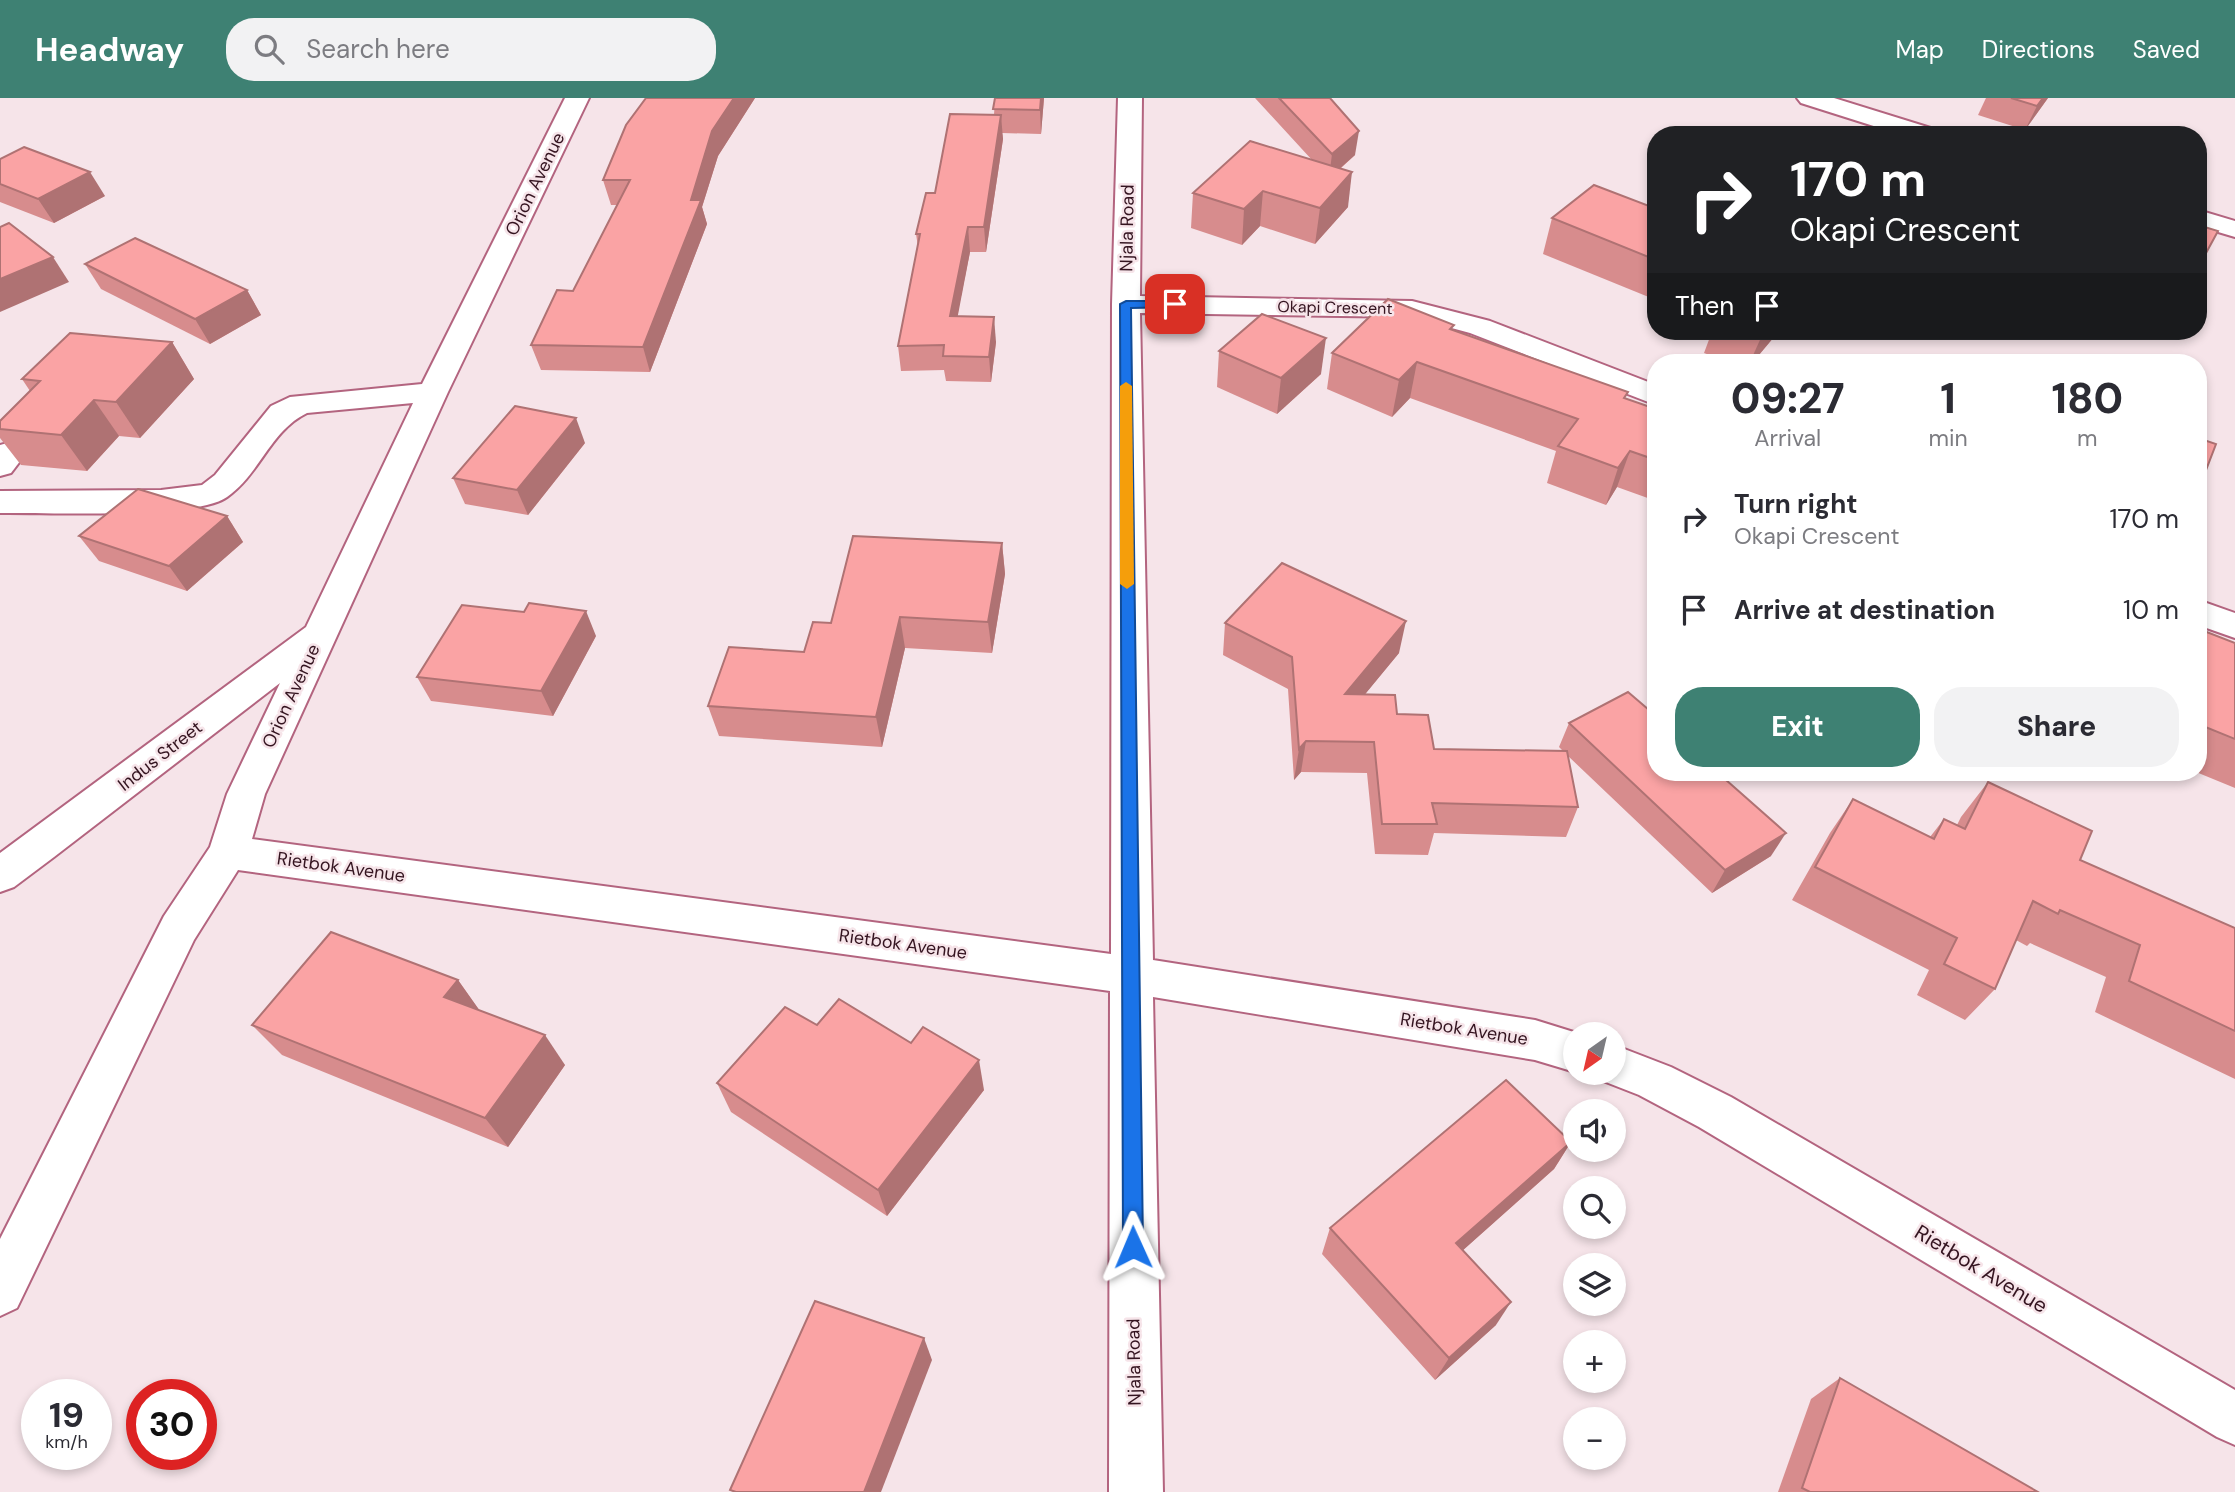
<!DOCTYPE html>
<html lang="en">
<head>
<meta charset="utf-8">
<style>
  body { margin:0; font-family:"DM Sans",sans-serif; background:#f2f2f3; color:#2b2b33; height:100vh; display:flex; flex-direction:column; font-size:26px; white-space:nowrap }
  * { box-sizing:border-box; margin:0 }
  p { font-size:23px; color:#7c7c81 }
  .icon { flex:none; width:38px; height:38px; fill:none; stroke:currentColor; stroke-width:2; stroke-linecap:round; stroke-linejoin:round }
  .map { position:relative; flex:1; overflow:hidden }
  .drawer { position:absolute; left:1647px; top:256px; width:560px; height:427px; display:flex; flex-direction:column; background:#fff; border-radius:28px; box-shadow:0 4px 10px #0003 }
  .drawer>* { flex:none }
  .banner { position:absolute; left:1647px; top:28px; width:560px; height:214px; border-radius:28px; box-shadow:0 4px 10px #0003; background:#202124; color:#fff; overflow:hidden }
  .needle { width:46px; rotate:214deg }
  .controls { position:absolute; left:1563px; top:924px; display:grid; gap:14px }
  .controls a { display:grid; place-items:center; width:63px; height:63px; border-radius:50%; background:#fff; box-shadow:0 4px 10px #0003; font-size:35px }
  .speed { position:absolute; left:21px; top:1281px; display:flex; gap:14px; font-size:35px; font-weight:700; text-align:center }
  .speed>* { display:grid; place-content:center; width:91px; height:91px; border-radius:50%; background:#fff; box-shadow:0 4px 10px #0003; line-height:1 }
  .speed small { font-size:18px; font-weight:400 }
  .speed .limit { border:10px solid #d22; background:#fff; color:#111 }
  .pin { position:absolute; display:grid; place-items:center; width:60px; height:60px; color:#fff; margin:-30px; border-radius:14px; box-shadow:0 4px 10px #0006 }
  .me { position:absolute; width:77px; margin:-38px; rotate:359deg; stroke-linejoin:round; filter:drop-shadow(0 0 5px #0008) }
  .turn { display:flex; align-items:center; gap:24px; height:147px; padding:0 28px; font-size:32px }
  .turn .icon { width:91px; height:91px; stroke-width:2.5 }
  .turn b { display:block; font-size:49px; line-height:60px }
  .then { display:flex; align-items:center; height:66px; padding:0 28px; background:#0003; gap:14px; font-size:26px }
  .eta { display:flex; justify-content:space-evenly; align-items:center; height:119px; text-align:center }
  .eta b { font-size:42px; font-weight:800; line-height:49px }
  .primary-button { display:flex; gap:14px; margin-top:auto; padding:14px 28px }
  .primary-button a { flex:1; height:80px; border-radius:28px; background:#3e8173; color:#fff; font-size:28px; font-weight:800; line-height:80px; text-align:center }
  .primary-button a+a { background:#f2f2f3; color:#2b2b33 }
  ul { padding:0; list-style:none }
  li { display:flex; align-items:center; gap:21px; height:91px; padding:0 28px }
  li div { flex:1 }
  li b { display:block; font-size:26px }
  li em { font-style:normal }
  header { display:flex; align-items:center; gap:42px; box-sizing:border-box; height:98px; padding:0 35px; background:#3e8173; color:#fff }
  header strong { font-size:33px }
  nav { display:flex; gap:38px; margin-inline-start:auto; font-size:24px }
  .search { width:490px; height:63px; background:#f2f2f3; display:flex; align-items:center; gap:18px; box-sizing:border-box; padding:0 24px; border-radius:28px; color:#7c7c81; font-size:26px }
  .map>svg:first-child { display:block }
  .lines { fill:none; stroke-linecap:round; stroke-linejoin:round }
  .minor-casing { stroke:#b3647f; stroke-width:4 }
  .minor { fill:#fff; fill-rule:evenodd }
  .wall { fill:#d78c8d }
  .shaded-wall { fill:#af7273 }
  .building { fill:#faa3a4; stroke:#af7273; stroke-width:2 }
  .route { fill:#1a73e8; stroke:#114b97; stroke-width:2 }
  .slow { fill:#f59e0b }
  .labels { text-anchor:middle; stroke-width:5; stroke-linejoin:round; paint-order:stroke }
  .far-street-label { font-size:16px; fill:#341420; stroke:#f6e4e9 }
  .street-label { font-size:18px; fill:#341420; stroke:#f6e4e9 }
  .near-street-label { font-size:21px; fill:#341420; stroke:#f6e4e9 }
</style>
</head>
<body>
<header>
<strong>Headway</strong>
<div class="search"><svg class="icon" aria-label="search" viewBox="0 0 24 24"><circle cx="10" cy="10" r="6"/><path d="M15 15l6 6"/></svg>Search here</div>
<nav><a>Map</a><a>Directions</a><a>Saved</a></nav>
</header>
<div class="map">
<svg width="2235" height="1394" viewBox="0 0 2235 1394">
  <rect width="100%" height="100%" fill="#f6e4e9"/>
  <g class="lines">
    <defs>
      <g id="minor">
        <path d="M 565,0 L 589,0 L 448,294 L 265,696 L 252,741 L 1111,856 L 1112,206 L 1118,0 L 1142,0 L 1140,198 L 1412,203 L 1490,223 L 1656,287 L 1656,307 L 1470,235 L 1411,219 L 1140,215 L 1153,862 L 1535,922 L 1580,936 L 1575,936 L 1575,974 L 1535,962 L 1153,899 L 1163,1394 L 1109,1394 L 1110,893 L 238,772 L 194,842 L 17,1210 L 0,1218 L 0,1141 L 164,818 L 210,749 L 227,696 L 280,585 L 54,759 L 14,789 L 0,794 L 0,755 L 306,529 L 413,305 L 307,315 C 270,333 260,376 227,399 C 195,422 46,414 0,415 L 0,393 L 161,392 L 202,387 L 215,377 L 271,308 L 290,299 L 422,286 Z"/>
        <polygon points="1797,0 1834,0 1937,32 1940,37 1902,37 1801,5"/>
        <polygon points="2198,112 2235,123 2235,139 2198,128"/>
        <polygon points="11,344 22,347 27,354 11,375 0,378 0,347"/>
        <polygon points="2198,502 2235,515 2235,540 2198,527"/>
        <polygon points="1614,947 1671,969 1731,999 2235,1292 2235,1347 2217,1339 1699,1029 1639,997 1598,981 1595,975 1614,975"/>
      </g>
    </defs>
    <!-- minor casing -->
    <use href="#minor" class="minor-casing"/>
    <!-- minor -->
    <use href="#minor" class="minor"/>
  </g>
  <!-- wall -->
  <g class="wall">
    <polygon points="646,0 755,0 718,58 702,109 707,126 650,274 541,272 531,247 573,193 618,107 611,107 603,82"/>
    <polygon points="995,0 1044,0 1041,36 1002,35 1003,41 986,154 970,154 957,218 996,244 991,284 946,283 944,272 901,273 898,248 918,149 916,136 935,95 994,17"/>
    <polygon points="1255,0 1330,0 1355,57 1341,70 1348,109 1315,146 1260,128 1242,147 1191,130 1193,95 1312,62"/>
    <polygon points="1986,0 2048,0 2025,32 1978,17"/>
    <polygon points="0,61 105,98 54,125 0,104"/>
    <polygon points="1656,109 1656,202 1543,156 1552,120"/>
    <polygon points="85,166 247,192 261,217 210,246 101,191"/>
    <polygon points="1453,232 1626,301 1656,311 1656,403 1617,389 1606,407 1547,385 1556,353 1410,300 1392,319 1327,291 1332,255"/>
    <polygon points="1693,233 1779,233 1753,264 1728,264 1704,255 1710,239"/>
    <polygon points="172,244 194,281 140,340 119,338 87,373 21,367 0,340 0,323 30,293 22,281"/>
    <polygon points="1219,253 1321,276 1277,316 1217,289"/>
    <polygon points="585,345 528,417 465,406 453,380"/>
    <polygon points="227,418 243,444 187,493 99,463 79,438"/>
    <polygon points="1002,445 1005,476 992,555 905,550 882,649 719,638 708,608 804,554 831,525"/>
    <polygon points="1225,525 1399,555 1364,597 1397,616 1434,651 1563,653 1559,649 1569,625 1771,758 1712,795 1567,657 1578,709 1566,739 1434,735 1428,757 1375,756 1367,675 1301,674 1294,682 1288,591 1223,557"/>
    <polygon points="2198,532 2235,545 2235,690 2196,674 2198,674"/>
    <polygon points="596,538 553,618 431,603 417,579"/>
    <polygon points="1988,684 2080,762 2235,830 2235,981 2095,914 2106,879 2030,845 2027,848 2016,842 1995,891 1965,922 1917,897 1929,872 1792,802 1830,735 1853,701 1930,739 1944,721 1957,727 1961,719"/>
    <polygon points="458,882 479,912 565,967 508,1049 282,957 252,927"/>
    <polygon points="717,985 984,992 887,1118 731,1014"/>
    <polygon points="1571,1044 1554,1071 1463,1152 1496,1227 1435,1282 1322,1156 1330,1130"/>
    <polygon points="1840,1280 2038,1394 1778,1394 1811,1301"/>
  </g>
  <!-- shaded-wall -->
  <g class="shaded-wall">
    <polygon points="734,0 755,0 718,58 702,109 707,126 650,274 643,249 712,33"/>
    <polygon points="1041,0 1044,0 1041,36 1040,12"/>
    <polygon points="2043,0 2048,0 2025,32 2037,8"/>
    <polygon points="1001,17 1003,41 986,154 984,129"/>
    <polygon points="1359,33 1355,57 1329,80 1332,56"/>
    <polygon points="90,74 105,98 54,125 38,101"/>
    <polygon points="1352,74 1348,109 1315,146 1320,110"/>
    <polygon points="1263,93 1260,128 1242,147 1244,111"/>
    <polygon points="968,129 970,154 953,243 950,218"/>
    <polygon points="53,159 69,184 0,214 0,181"/>
    <polygon points="247,192 261,217 210,246 195,221"/>
    <polygon points="994,219 996,244 991,284 989,259"/>
    <polygon points="1764,233 1779,233 1753,264 1750,264"/>
    <polygon points="1326,240 1321,276 1277,316 1281,280"/>
    <polygon points="172,244 194,281 140,340 116,304"/>
    <polygon points="1417,264 1410,300 1392,319 1399,282"/>
    <polygon points="94,302 119,338 87,373 61,337"/>
    <polygon points="576,320 585,345 528,417 517,392"/>
    <polygon points="1630,353 1617,389 1606,407 1618,370"/>
    <polygon points="227,418 243,444 187,493 169,468"/>
    <polygon points="1002,445 1005,476 992,555 988,524"/>
    <polygon points="586,513 596,538 553,618 541,593"/>
    <polygon points="900,519 905,550 882,649 876,619"/>
    <polygon points="1406,523 1399,555 1339,628 1345,596"/>
    <polygon points="1306,643 1301,674 1294,682 1299,651"/>
    <polygon points="1786,735 1771,758 1712,795 1725,772"/>
    <polygon points="458,882 480,913 444,899"/>
    <polygon points="545,937 565,967 508,1049 485,1020"/>
    <polygon points="979,962 984,992 887,1118 878,1092"/>
    <polygon points="1571,1044 1554,1071 1443,1170 1456,1145"/>
    <polygon points="1511,1204 1496,1227 1435,1282 1449,1260"/>
    <polygon points="924,1240 932,1262 881,1394 864,1394"/>
  </g>
  <!-- building -->
  <g class="building">
    <polygon points="646,0 734,0 712,33 691,102 701,102 643,249 531,247 557,192 573,193 630,82 603,82 626,27"/>
    <polygon points="995,0 1041,0 1040,12 993,11"/>
    <polygon points="1279,0 1330,0 1359,33 1332,56"/>
    <polygon points="2011,0 2043,0 2037,8"/>
    <polygon points="950,16 1001,17 984,129 968,129 950,218 994,219 989,259 943,258 944,247 898,248 920,136 916,136 926,95 935,95"/>
    <polygon points="1250,43 1352,74 1320,110 1263,93 1244,111 1193,95"/>
    <polygon points="24,49 90,74 38,101 0,86 0,61"/>
    <polygon points="1594,87 1654,110 1656,109 1656,162 1552,120"/>
    <polygon points="9,125 53,159 0,181 0,129"/>
    <polygon points="2198,127 2218,133 2199,168 2198,168"/>
    <polygon points="135,140 247,192 195,221 85,166"/>
    <polygon points="1388,201 1454,227 1450,231 1628,294 1624,300 1656,311 1656,362 1630,353 1618,370 1558,348 1578,321 1417,264 1399,282 1332,255"/>
    <polygon points="1262,216 1326,240 1281,280 1219,253"/>
    <polygon points="70,235 172,244 116,304 94,302 61,337 0,331 0,323 40,283 22,281"/>
    <polygon points="515,308 576,320 517,392 453,380"/>
    <polygon points="2198,340 2216,346 2198,393"/>
    <polygon points="138,391 227,418 169,468 79,438"/>
    <polygon points="853,438 1002,445 988,524 900,519 876,619 708,608 729,549 804,554 813,524 831,525"/>
    <polygon points="1282,465 1406,523 1345,596 1395,597 1397,616 1428,617 1434,651 1567,653 1578,709 1432,705 1437,726 1382,726 1374,644 1306,643 1299,651 1292,559 1225,525"/>
    <polygon points="529,505 586,513 541,593 417,579 462,507 524,514"/>
    <polygon points="2199,531 2235,545 2235,641 2198,626"/>
    <polygon points="1628,594 1656,618 1656,674 1717,674 1786,735 1725,772 1569,625"/>
    <polygon points="1988,684 2092,733 2080,762 2235,830 2235,933 2129,883 2140,847 2060,812 2058,816 2033,803 1995,891 1944,866 1957,840 1815,769 1853,701 1934,741 1944,721 1965,731"/>
    <polygon points="331,834 458,882 444,899 545,937 485,1020 252,927"/>
    <polygon points="839,901 911,945 923,929 979,962 878,1092 717,985 785,909 817,927"/>
    <polygon points="1506,982 1571,1044 1456,1145 1511,1204 1449,1260 1330,1130"/>
    <polygon points="815,1203 924,1240 864,1394 736,1394 730,1392"/>
    <polygon points="1840,1280 2038,1394 1810,1394 1802,1390"/>
  </g>
  <!-- route -->
  <polygon class="route" points="1175,203 1181,206 1179,209 1131,210 1143,1149 1140,1156 1133,1159 1126,1156 1123,1149 1120,206 1126,203"/>
  <!-- slow -->
  <polygon class="slow" points="1126,284 1132,288 1134,486 1127,491 1120,486 1120,288"/>
  <g class="labels">
    <!-- far-street labels -->
    <g class="far-street-label">
      <text transform="translate(1335 209) rotate(1)" y="6">Okapi Crescent</text>
    </g>
    <!-- street labels -->
    <g class="street-label">
      <text transform="translate(535 86) rotate(-64)" y="6">Orion Avenue</text>
      <text transform="translate(1127 130) rotate(-89)" y="6">Njala Road</text>
      <text transform="translate(291 598) rotate(-65)" y="6">Orion Avenue</text>
      <text transform="translate(160 658) rotate(-38)" y="6">Indus Street</text>
      <text transform="translate(341 769) rotate(8)" y="6">Rietbok Avenue</text>
      <text transform="translate(903 846) rotate(8)" y="6">Rietbok Avenue</text>
      <text transform="translate(1464 931) rotate(9)" y="6">Rietbok Avenue</text>
      <text transform="translate(1134 1264) rotate(-91)" y="6">Njala Road</text>
    </g>
    <!-- near-street labels -->
    <g class="near-street-label">
      <text transform="translate(1981 1171) rotate(31)" y="7">Rietbok Avenue</text>
    </g>
  </g>
</svg>
<div class="controls">
<a><svg class="needle" viewBox="-14 -14 28 28"><path d="M0-13l5 13h-10z" fill="#e53935"/><path d="M0 13l5-13h-10z" fill="#7c7c81"/></svg></a>
<a><svg class="icon" aria-label="sound" viewBox="0 0 24 24"><path d="M4 9h4l5-4v14l-5-4H4zM17 9q2 3 0 6"/></svg></a>
<a><svg class="icon" aria-label="search" viewBox="0 0 24 24"><circle cx="10" cy="10" r="6"/><path d="M15 15l6 6"/></svg></a>
<a><svg class="icon" aria-label="layers" viewBox="0 0 24 24"><path d="M12 4l9 5-9 5-9-5zM3 14l9 5 9-5"/></svg></a>
<a>+</a>
<a>−</a>
</div>
<div class="speed"><div>19<small>km/h</small></div><div class="limit">30</div></div>
<div class="pin" style="left:1175px;top:206px;background:#d93025"><svg class="icon" aria-label="arrive" viewBox="0 0 24 24"><path d="M6 21V4h12l-3 4 3 4H6"/></svg></div>
<svg class="me" style="left:1133px;top:1149px" viewBox="-20 -20 40 40"><path d="M0-17L14 15 0 8-14 15z" fill="#1a73e8" stroke="#fff" stroke-width="4"/></svg>
<div class="banner">
<div class="turn"><svg class="icon" aria-label="right" viewBox="0 0 24 24"><path d="M7 20v-9h11M14 6l5 5-5 5"/></svg><div><b>170 m</b>Okapi Crescent</div></div>
<div class="then">Then<svg class="icon" aria-label="arrive" viewBox="0 0 24 24"><path d="M6 21V4h12l-3 4 3 4H6"/></svg></div>
</div>
<section class="drawer">
<div class="eta">
<div><b>09:27</b><p>Arrival</p></div>
<div><b>1</b><p>min</p></div>
<div><b>180</b><p>m</p></div>
</div>
<ul>
<li><svg class="icon" aria-label="right" viewBox="0 0 24 24"><path d="M7 20v-9h11M14 6l5 5-5 5"/></svg><div><b>Turn right</b><p>Okapi Crescent</p></div><em>170 m</em></li>
<li><svg class="icon" aria-label="arrive" viewBox="0 0 24 24"><path d="M6 21V4h12l-3 4 3 4H6"/></svg><div><b>Arrive at destination</b></div><em>10 m</em></li>
</ul>
<div class="primary-button"><a>Exit</a><a>Share</a></div>
</section>
</div>
</body>
</html>
